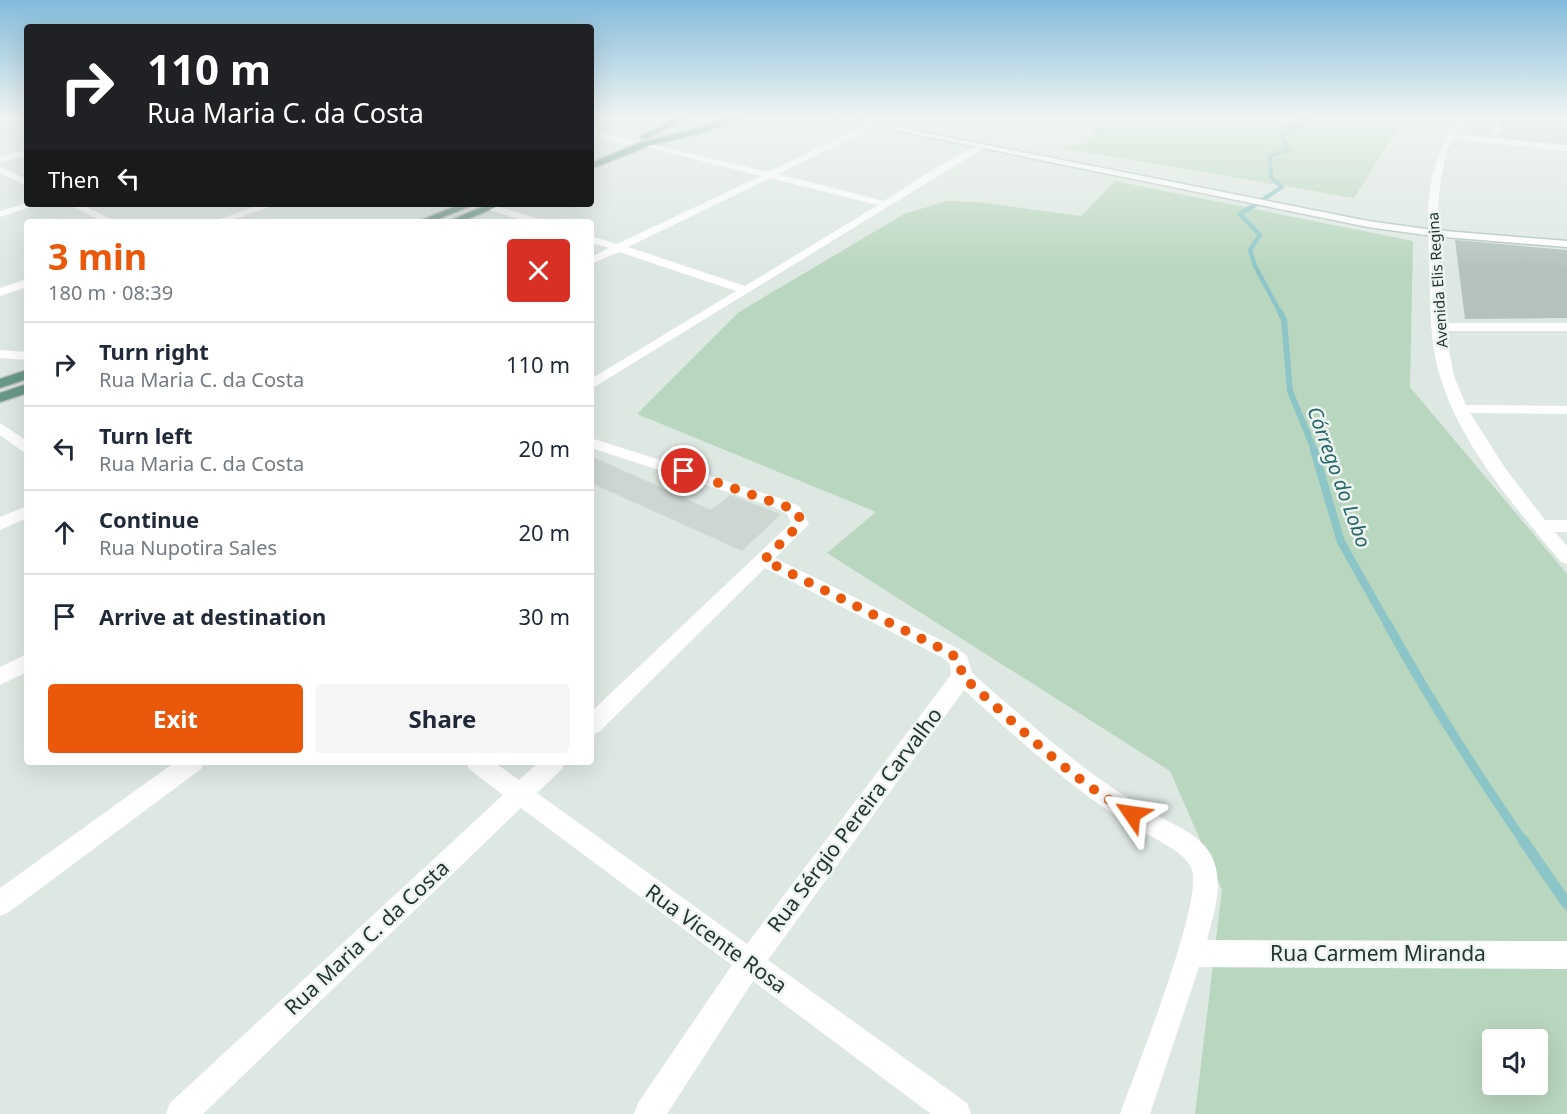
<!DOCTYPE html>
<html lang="en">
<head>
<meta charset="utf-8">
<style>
  body { margin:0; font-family:"Noto Sans",sans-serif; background:#f6f6f7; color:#1f2937; height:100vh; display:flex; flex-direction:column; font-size:22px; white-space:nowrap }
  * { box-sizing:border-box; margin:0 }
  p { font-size:20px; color:#747a83 }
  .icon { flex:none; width:33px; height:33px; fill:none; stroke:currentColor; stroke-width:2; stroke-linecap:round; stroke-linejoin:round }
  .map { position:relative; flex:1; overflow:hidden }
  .panel { position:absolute; left:24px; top:219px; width:570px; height:546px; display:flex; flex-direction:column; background:#fff; border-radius:6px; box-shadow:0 6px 24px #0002 }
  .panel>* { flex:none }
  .top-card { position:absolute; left:24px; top:24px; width:570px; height:183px; border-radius:6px; box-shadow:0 6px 24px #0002; background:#202124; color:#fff; overflow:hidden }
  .tools { position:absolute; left:1482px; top:1029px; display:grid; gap:12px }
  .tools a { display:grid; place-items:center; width:66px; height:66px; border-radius:6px; background:#fff; box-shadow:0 6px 24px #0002; font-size:30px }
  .pin { position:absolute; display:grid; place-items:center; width:51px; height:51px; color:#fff; margin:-26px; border:3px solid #fff; border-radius:50%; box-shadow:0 2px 6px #0007 }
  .me { position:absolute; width:66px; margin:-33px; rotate:302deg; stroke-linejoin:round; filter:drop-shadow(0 0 4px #0008) }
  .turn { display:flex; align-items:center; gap:21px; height:126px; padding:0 24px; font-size:27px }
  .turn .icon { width:78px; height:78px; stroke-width:2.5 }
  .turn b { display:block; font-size:42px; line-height:51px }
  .then { display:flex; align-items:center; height:57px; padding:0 24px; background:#0003; gap:12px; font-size:22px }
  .round { display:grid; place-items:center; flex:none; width:63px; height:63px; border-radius:6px; background:#f6f6f7 }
  .head { display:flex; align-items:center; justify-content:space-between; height:102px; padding:0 24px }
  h1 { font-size:36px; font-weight:700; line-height:45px; color:#ea580c }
  .button { display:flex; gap:12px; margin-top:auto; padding:12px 24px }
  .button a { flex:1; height:69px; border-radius:6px; background:#ea580c; color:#fff; font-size:24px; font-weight:700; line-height:69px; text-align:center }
  .button a+a { background:#f6f6f7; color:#1f2937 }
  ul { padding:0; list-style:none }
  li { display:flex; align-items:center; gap:18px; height:84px; padding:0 24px; border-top:2px solid #e0e1e3 }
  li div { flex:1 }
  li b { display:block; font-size:22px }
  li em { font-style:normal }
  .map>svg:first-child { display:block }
  .built { fill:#cdd7d1 }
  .green { fill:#b9d6be; fill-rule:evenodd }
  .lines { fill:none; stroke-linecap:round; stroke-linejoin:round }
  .stream-far5 { stroke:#8cc5c7; stroke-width:4 }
  .stream-far4 { stroke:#8cc5c7; stroke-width:4.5 }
  .stream-far3 { stroke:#8cc5c7; stroke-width:6 }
  .stream-far2 { stroke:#8cc5c7; stroke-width:8 }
  .stream-far1 { stroke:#8cc5c7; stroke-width:9 }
  .stream { stroke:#8cc5c7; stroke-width:11 }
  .building { fill:#b4c2bb }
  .secondary-casing { stroke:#b3c6bd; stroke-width:3 }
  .primary-casing { stroke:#bdc2c0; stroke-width:3 }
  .lane { fill:#fff; fill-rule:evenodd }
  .street { fill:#fff; fill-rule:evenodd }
  .secondary { fill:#fff; fill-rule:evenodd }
  .primary { fill:#689886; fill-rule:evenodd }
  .route { stroke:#ea580c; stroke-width:10; stroke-dasharray:0 18 }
  .labels { text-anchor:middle; stroke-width:5; stroke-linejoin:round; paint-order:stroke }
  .far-street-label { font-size:15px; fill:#22352e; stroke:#eef5f1 }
  .water-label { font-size:20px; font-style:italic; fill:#246669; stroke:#eef5f1 }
  .near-street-label { font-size:21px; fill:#22352e; stroke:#eef5f1 }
</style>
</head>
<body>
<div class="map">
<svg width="1567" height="1114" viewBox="0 0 1567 1114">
  <rect width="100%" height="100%" fill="#dee8e2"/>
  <!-- built -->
  <g class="built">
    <polygon points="1478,116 1567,116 1567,147 1469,136"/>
    <polygon points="591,456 711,510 730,495 781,514 742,551 591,483"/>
  </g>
  <!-- green -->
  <g class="green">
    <polygon points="1106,116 1406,116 1354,198 1062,148 1087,143"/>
    <path d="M 1115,181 L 1413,241 L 1410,387 L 1567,574 L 1567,1114 L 1195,1114 L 1222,890 L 1170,771 L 827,553 L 876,512 L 637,414 L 739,312 L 904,214 L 947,201 L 977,202 L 1081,216 ZM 1492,1040 L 1538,1040 L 1538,1084 L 1492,1084 Z"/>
  </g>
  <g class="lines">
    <!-- stream-far5 -->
    <polyline class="stream-far5" points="1256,204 1282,187 1271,177 1270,156 1288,150 1282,137 1289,126 1307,122 1302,116"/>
    <!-- stream-far4 -->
    <polyline class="stream-far4" points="1258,203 1240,214 1260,235 1250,250 1255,266 1281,314"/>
    <!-- stream-far3 -->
    <polyline class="stream-far3" points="1280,312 1284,320 1290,391 1315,452"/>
    <!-- stream-far2 -->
    <polyline class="stream-far2" points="1314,450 1341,542 1388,625"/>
    <!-- stream-far1 -->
    <path class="stream-far1" d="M 1387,623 C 1429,699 1475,771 1524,842"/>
    <!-- stream -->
    <polyline class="stream" points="1523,840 1567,904"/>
  </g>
  <!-- building -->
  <polygon class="building" points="1455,240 1567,250 1567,318 1465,319"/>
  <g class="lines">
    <defs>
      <polygon id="secondary" points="826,116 841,116 1368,221 1433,230 1567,241 1567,247 1433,236 1368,227"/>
      <g id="primary">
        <polygon points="681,116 691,116 646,139 639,137"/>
        <polygon points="734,116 745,116 701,133 648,146 591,169 591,163 642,142 695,129"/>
        <polygon points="461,204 475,204 431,222 417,222"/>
        <polygon points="489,204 503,204 463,221 454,219"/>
        <polygon points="27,370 27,379 0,388 0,379"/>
        <polygon points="27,384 27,393 0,402 0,393"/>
      </g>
    </defs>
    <!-- secondary casing -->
    <use href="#secondary" class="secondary-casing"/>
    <!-- primary casing -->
    <use href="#primary" class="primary-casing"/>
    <!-- lane -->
    <g class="lane">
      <polygon points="888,116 895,116 883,122 878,121"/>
      <polygon points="1498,116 1504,116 1498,134 1495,136 1492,134"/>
    </g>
    <!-- street -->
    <g class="street">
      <path d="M 1461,116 L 1469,116 L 1455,134 L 1567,145 L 1567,151 L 1452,139 C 1429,196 1439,263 1444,323 L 1567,323 L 1567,331 L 1445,331 L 1454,376 L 1466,405 L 1567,406 L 1567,414 L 1470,413 L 1505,468 L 1545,520 L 1567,520 L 1567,532 L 1555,532 L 1567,546 L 1567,564 L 1561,562 C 1515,507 1461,446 1440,376 C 1428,337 1431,294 1429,253 C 1426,203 1428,156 1461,116 Z"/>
      <path d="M 878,119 L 885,121 L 778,174 L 884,201 L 934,169 L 980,144 L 987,146 L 591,389 L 591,379 L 736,291 L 619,252 L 591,264 L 591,257 L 609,248 L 591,243 L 591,236 L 617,244 L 761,176 L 642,146 L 642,142 L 768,172 ZM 770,178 L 878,205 L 745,286 L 628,247 Z"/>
      <polygon points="591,130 633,140 634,142 630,145 591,134"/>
      <polygon points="27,150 27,156 0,162 0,156"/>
      <polygon points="0,167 27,179 27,186 0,173"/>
      <polygon points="27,203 40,204 0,217 0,211"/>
      <polygon points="67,204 80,204 117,222 104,222"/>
      <polygon points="262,204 277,204 227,222 212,222"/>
      <polygon points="490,204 542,220 543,222 527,222 486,209 486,205"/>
      <polygon points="27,279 27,287 0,296 0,288"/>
      <polygon points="0,350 27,352 27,360 0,358"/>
      <polygon points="0,423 27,441 27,453 22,451 0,435"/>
      <path d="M 591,438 L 785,500 L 799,506 L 809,524 L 775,558 L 957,648 L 967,656 L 972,673 C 1029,723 1086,775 1152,813 C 1172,824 1200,834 1211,855 C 1225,882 1214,912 1207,940 L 1567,941 L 1567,969 L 1199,967 L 1150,1114 L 1120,1114 C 1135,1072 1203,904 1192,870 C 1187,852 1149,836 1134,827 C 1071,789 1018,739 964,690 L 768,960 L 967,1103 L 971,1114 L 931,1114 L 753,981 L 667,1114 L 634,1114 L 638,1103 L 732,965 L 521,808 L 203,1114 L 166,1114 L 170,1103 L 503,795 L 469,769 L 466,762 L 494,762 L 519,780 L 539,762 L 565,762 L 562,769 L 537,793 L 747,944 L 951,675 L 950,664 L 943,658 L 765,568 L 599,732 L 591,735 L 591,712 L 791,523 L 787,514 L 774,507 L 591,448 Z"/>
      <polygon points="27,506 27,518 0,530 0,517"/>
      <polygon points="27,654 27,672 0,685 0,667"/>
      <polygon points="175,762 204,762 201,769 9,912 0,916 0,888"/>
    </g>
    <!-- secondary -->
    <use href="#secondary" class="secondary"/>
    <!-- primary -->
    <use href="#primary" class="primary"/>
  </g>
  <!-- sky -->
  <linearGradient id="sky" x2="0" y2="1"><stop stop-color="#83bbdb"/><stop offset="0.43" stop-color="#f0f5f2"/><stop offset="1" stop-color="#f0f5f2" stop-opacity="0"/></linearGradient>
  <rect width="1567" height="272" fill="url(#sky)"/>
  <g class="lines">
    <!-- route -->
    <path class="route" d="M 684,471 L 793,509 L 799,515 L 800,524 L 764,560 L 950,653 L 960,661 L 962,676 C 1016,724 1069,778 1132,814"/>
  </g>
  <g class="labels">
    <!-- far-street labels -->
    <g class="far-street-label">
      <text transform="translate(1438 280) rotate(-94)" y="5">Avenida Elis Regina</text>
    </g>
    <!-- water labels -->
    <g class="water-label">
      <text transform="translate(1339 477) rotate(70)" y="7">Córrego do Lobo</text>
    </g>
    <!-- near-street labels -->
    <g class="near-street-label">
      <text transform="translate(855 820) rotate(-53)" y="7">Rua Sérgio Pereira Carvalho</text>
      <text transform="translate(367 938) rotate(-43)" y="7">Rua Maria C. da Costa</text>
      <text transform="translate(716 939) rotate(36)" y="7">Rua Vicente Rosa</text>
      <text x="1378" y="961">Rua Carmem Miranda</text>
    </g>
  </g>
</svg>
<div class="tools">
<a><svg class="icon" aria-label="sound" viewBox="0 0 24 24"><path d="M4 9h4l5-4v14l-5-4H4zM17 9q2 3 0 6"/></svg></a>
</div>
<div class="pin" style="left:684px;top:471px;background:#d93025"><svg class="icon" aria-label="arrive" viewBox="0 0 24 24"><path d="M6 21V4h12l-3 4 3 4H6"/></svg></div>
<svg class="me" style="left:1132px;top:814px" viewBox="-20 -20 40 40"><path d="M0-17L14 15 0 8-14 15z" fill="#ea580c" stroke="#fff" stroke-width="4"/></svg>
<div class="top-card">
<div class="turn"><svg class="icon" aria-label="right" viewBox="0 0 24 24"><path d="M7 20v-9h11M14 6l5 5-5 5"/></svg><div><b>110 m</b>Rua Maria C. da Costa</div></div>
<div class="then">Then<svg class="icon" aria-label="left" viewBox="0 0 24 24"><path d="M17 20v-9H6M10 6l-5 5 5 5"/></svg></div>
</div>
<section class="panel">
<div class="head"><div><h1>3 min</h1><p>180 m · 08:39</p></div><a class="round" style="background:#d93025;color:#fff"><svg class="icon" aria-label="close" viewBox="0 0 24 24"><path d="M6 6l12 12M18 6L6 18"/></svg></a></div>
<ul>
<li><svg class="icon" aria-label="right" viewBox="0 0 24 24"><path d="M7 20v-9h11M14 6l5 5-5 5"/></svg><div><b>Turn right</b><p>Rua Maria C. da Costa</p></div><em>110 m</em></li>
<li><svg class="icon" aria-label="left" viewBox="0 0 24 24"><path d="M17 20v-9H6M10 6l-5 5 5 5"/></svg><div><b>Turn left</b><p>Rua Maria C. da Costa</p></div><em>20 m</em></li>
<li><svg class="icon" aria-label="ahead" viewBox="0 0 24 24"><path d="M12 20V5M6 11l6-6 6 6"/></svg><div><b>Continue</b><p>Rua Nupotira Sales</p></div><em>20 m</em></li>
<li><svg class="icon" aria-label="arrive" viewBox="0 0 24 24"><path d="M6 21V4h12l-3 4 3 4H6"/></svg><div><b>Arrive at destination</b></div><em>30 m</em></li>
</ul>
<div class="button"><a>Exit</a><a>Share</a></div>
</section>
</div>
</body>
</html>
